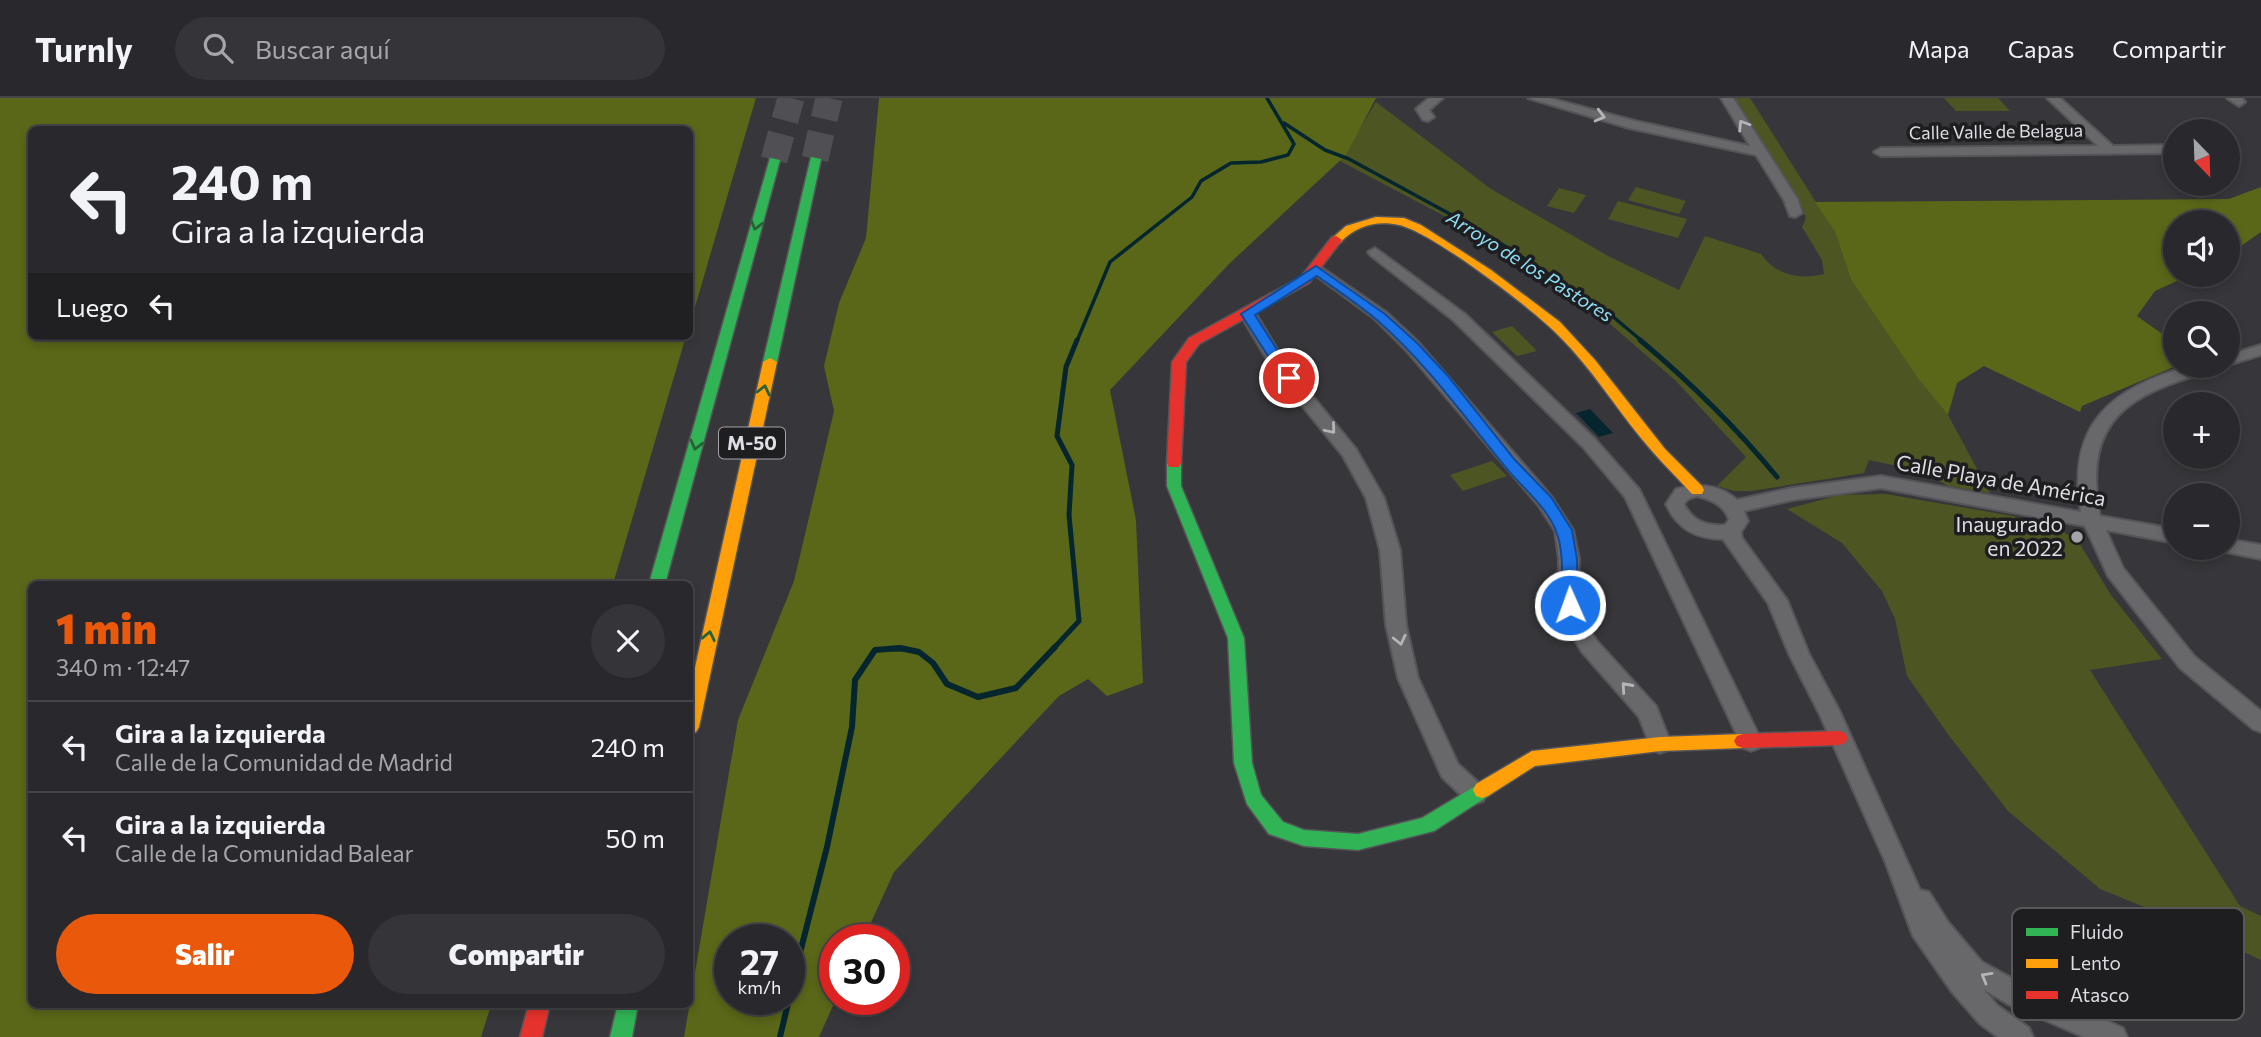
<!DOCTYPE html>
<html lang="es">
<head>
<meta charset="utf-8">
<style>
  body { margin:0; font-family:Commissioner,sans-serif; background:#353438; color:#f1f3f6; height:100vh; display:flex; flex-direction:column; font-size:26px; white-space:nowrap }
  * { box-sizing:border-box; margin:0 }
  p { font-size:23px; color:#a5a6a9 }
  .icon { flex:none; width:38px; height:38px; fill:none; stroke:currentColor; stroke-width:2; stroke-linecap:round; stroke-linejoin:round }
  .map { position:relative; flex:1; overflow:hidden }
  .side { position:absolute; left:28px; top:483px; width:665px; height:427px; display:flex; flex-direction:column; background:#29282c; border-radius:10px; box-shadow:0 4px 10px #0003,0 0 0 2px #454448 }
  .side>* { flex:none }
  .guide { position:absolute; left:28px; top:28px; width:665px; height:214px; border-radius:10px; box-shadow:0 4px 10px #0003,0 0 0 2px #454448; background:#29282c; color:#f1f3f6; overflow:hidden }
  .needle { width:46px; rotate:157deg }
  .fabs { position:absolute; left:2163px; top:21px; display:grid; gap:14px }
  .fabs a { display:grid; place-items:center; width:77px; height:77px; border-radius:50%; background:#29282c; box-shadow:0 4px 10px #0003,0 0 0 2px #454448; font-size:35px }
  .speed { position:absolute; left:714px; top:826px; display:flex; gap:14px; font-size:35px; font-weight:700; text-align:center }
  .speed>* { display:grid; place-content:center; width:91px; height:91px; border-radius:50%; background:#29282c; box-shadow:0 4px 10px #0003,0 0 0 2px #454448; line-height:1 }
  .speed small { font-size:18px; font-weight:400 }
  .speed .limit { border:10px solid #d22; background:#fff; color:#111 }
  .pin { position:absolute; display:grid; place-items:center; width:60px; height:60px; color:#fff; margin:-30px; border:4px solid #fff; border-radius:50%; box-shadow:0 2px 7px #0007 }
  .me { position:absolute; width:77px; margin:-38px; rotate:358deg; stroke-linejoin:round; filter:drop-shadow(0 0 5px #0008) }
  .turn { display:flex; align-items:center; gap:24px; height:147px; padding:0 28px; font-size:32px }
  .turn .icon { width:91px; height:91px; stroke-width:2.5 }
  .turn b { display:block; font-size:49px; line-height:60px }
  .then { display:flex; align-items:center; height:66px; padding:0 28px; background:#0003; gap:14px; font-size:26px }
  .round { display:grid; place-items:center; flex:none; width:74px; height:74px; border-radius:37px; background:#353438 }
  .head { display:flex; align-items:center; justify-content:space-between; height:119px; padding:0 28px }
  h1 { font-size:42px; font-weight:800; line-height:52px; color:#ea580c }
  .cta { display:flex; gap:14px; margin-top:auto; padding:14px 28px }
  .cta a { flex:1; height:80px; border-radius:42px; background:#ea580c; color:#fff; font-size:28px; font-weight:800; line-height:80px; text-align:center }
  .cta a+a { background:#353438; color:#f1f3f6 }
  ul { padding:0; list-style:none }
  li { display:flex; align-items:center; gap:21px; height:91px; padding:0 28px; border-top:2px solid #454448 }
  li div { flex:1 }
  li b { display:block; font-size:26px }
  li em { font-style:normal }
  header { display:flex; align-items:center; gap:42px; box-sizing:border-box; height:98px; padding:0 35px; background:#29282c; border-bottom:2px solid #454448 }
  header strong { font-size:33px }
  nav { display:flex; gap:38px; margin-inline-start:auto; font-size:24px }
  .search { width:490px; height:63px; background:#353438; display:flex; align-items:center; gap:18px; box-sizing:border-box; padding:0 24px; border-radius:38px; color:#a5a6a9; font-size:26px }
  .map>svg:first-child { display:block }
  .green { fill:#4d5623 }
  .forest { fill:#5a6618; fill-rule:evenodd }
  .water { fill:#05262e }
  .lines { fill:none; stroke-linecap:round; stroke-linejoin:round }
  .stream-far2 { stroke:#05262e; stroke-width:3.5 }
  .stream-far1 { stroke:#05262e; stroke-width:5 }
  .stream { stroke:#05262e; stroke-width:6 }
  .highway-tunnel { stroke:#504f53; stroke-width:27; stroke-dasharray:27 14; stroke-linecap:butt }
  .street-casing { stroke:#555458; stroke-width:4 }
  .fast-casing { stroke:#555458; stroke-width:3 }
  .slow-casing { stroke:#555458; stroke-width:3 }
  .jam-casing { stroke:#555458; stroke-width:3 }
  .street { fill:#68676a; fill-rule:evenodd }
  .fast { fill:#30b455; fill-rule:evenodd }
  .slow { fill:#ff9f0a; fill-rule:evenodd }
  .jam { fill:#e5322d; fill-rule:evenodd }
  .oneway { stroke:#b5b4b9 }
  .oneway2 { stroke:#266138 }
  .route { fill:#1a73e8; stroke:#114b97; stroke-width:2 }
  .poi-dot { fill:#a4a3a8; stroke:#1e1d20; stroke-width:2.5 }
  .labels { text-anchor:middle; stroke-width:7; stroke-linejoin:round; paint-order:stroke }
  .far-street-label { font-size:18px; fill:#dfdde3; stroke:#1e1d20 }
  .far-water-label { font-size:19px; font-style:italic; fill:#8ddef4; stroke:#1e1d20 }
  .shield { fill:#1e1d20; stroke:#a5a3a8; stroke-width:2 }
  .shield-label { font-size:19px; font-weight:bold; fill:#dfdde3 }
  .street-label { font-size:21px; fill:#dfdde3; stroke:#1e1d20 }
  .poi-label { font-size:21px; fill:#dfdde3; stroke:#1e1d20; text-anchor:end }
  .key { fill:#1e1d20; stroke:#58575a; stroke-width:2 }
  .key-label { font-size:19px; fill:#dfdde3 }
</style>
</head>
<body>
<header>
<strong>Turnly</strong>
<div class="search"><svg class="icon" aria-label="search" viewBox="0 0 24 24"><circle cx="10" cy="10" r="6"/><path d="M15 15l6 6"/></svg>Buscar aquí</div>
<nav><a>Mapa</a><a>Capas</a><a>Compartir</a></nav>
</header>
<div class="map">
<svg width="2261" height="939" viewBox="0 0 2261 939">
  <rect width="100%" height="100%" fill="#37363a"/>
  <!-- green -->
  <g class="green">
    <path d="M 1732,0 L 1750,0 L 1835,134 L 1851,182 L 1919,282 L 1948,317 L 1990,395 L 1948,388 L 1921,373 L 1869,362 L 1864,375 L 1751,393 L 1734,393 L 1717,388 L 1746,359 L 1676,283 L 1594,212 L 1469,131 L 1340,63 L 1376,4 L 1491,91 L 1610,159 L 1679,192 L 1705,138 L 1761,156 C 1775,177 1800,182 1824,176 L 1822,162 L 1802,129 L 1806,120 L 1800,104 Z"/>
    <polygon points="1944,0 1998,0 2010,13 1956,13"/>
    <polygon points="1636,89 1686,103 1679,116 1628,102"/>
    <polygon points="1559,90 1586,97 1574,115 1547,108"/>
    <polygon points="1618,103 1687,121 1678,140 1608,121"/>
    <polygon points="1512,228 1537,253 1517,258 1492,234"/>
    <polygon points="1492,363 1507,378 1463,393 1450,377"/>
    <polygon points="1886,396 2047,424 2078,443 2111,497 2162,561 2090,572 2240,808 2261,818 2261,862 2164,817 2100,791 2008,713 1950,639 1907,578 1895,521 1882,493 1842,445 1787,411 1839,397"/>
  </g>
  <!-- forest -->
  <g class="forest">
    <polygon points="0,0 756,0 690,226 690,32 32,32 32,238 686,238 613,486 32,486 32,906 491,907 481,939 0,939"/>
    <path d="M 879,0 L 1376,0 L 1346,57 L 1229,166 L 1110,292 L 1136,422 L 1143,585 L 1107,598 L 1088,581 L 1059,598 L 894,774 L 863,842 L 835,842 L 836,901 L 819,939 L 684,939 L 738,622 L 794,483 L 834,313 L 824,268 L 839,205 L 866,140 ZM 730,842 L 789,842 L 789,901 L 730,901 Z"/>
    <polygon points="2261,89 2261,134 2228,157 2228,124 2175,124 2175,177 2190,177 2155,193 2137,218 2175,245 2176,268 2082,308 2080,314 1984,268 1957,285 1948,317 1919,282 1851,182 1835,134 1815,104 2229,101"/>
  </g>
  <!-- water -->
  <polygon class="water" points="1590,311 1613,335 1599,339 1576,315"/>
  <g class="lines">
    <!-- stream-far2 -->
    <g class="stream-far2">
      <polyline points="1284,25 1325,52 1349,61 1481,133 1605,212 1642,243"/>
      <polyline points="1077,243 1110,164 1192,99 1201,83 1231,65 1261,64 1288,57 1294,46 1267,0"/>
    </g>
    <!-- stream-far1 -->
    <g class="stream-far1">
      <path d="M 1640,242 C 1690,284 1735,328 1777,379"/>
      <polyline points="888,551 906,551"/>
      <polyline points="1053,551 1079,523 1069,417 1072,367 1057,338 1066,269 1077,242"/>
    </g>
    <!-- stream -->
    <g class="stream">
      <polyline points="789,898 827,749 852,629 855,582 875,552 900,550 919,554 933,565 947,586 978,599 1016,590 1055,549"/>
      <polyline points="780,939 789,901"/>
    </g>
    <!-- highway-tunnel -->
    <g class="highway-tunnel">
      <polyline points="815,61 829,0"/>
      <polyline points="774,62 791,0"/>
    </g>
    <defs>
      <g id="street">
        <polygon points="1429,0 1443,0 1429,12 1434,19 1428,23 1423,22 1416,11"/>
        <polygon points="1528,0 1549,0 1635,23 1750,48 1721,0 1733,0 1798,102 1802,115 1795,119 1790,118 1784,102 1756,57 1629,30"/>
        <polygon points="2047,0 2060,0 2113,48 2175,47 2175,55 1881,58 1874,54 1881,50 2098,48"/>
        <polygon points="2227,0 2242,0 2245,4 2239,8"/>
        <polygon points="1375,150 1465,216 1595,341 1639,391 1762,644 1759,650 1751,653 1743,650 1625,399 1583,349 1453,222 1370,157 1368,154"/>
        <polygon points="1316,166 1387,215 1418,244 1551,398 1573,432 1579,461 1578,493 1582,520 1596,542 1656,608 1671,646 1668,652 1660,655 1652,652 1639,619 1582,554 1562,521 1558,493 1559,461 1555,433 1539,408 1406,252 1375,221 1311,174 1308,171 1311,168"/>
        <polygon points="1248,211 1254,213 1286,266 1356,351 1384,400 1400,452 1406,527 1418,580 1458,666 1483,689 1486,696 1483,703 1475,706 1467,703 1442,679 1398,580 1386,527 1380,452 1366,400 1343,358 1274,273 1240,216"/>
        <polygon points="2261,247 2261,257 2228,267 2228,257"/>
        <path d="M 2190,268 L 2216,268 L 2214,272 C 2129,296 2082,320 2100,418 L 2175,431 L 2175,445 L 2106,432 L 2123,470 L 2194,558 L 2261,613 L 2261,634 L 2253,631 L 2180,570 L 2108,478 L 2085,428 L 1881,390 L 1792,402 L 1744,413 L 1748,423 L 1741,434 L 1742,440 L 1787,502 L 1809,556 L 1840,614 L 1920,792 L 1929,794 L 1948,824 L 1982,864 L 2026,888 L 2123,930 L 2127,939 L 2084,939 L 2008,906 L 1983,891 L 1998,908 L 2029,930 L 2033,939 L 1998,939 L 1980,926 L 1952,894 L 1913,838 L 1885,763 L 1819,615 L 1789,556 L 1768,505 L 1723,441 C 1696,441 1677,431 1666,406 L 1676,391 C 1698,385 1719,386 1737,402 L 1792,390 L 1881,378 L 2081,414 C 2066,326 2111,290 2190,268 ZM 1697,398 C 1712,402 1724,407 1729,422 L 1725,427 C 1707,428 1693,424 1684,406 L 1688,401 Z"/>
        <polygon points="2228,441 2261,447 2261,461 2221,453 2220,450 2228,450"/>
      </g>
      <g id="fast">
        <polygon points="811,59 821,61 777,264 770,268 763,264"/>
        <polygon points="770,60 780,62 665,486 649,486"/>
        <polygon points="1174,360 1181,365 1181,388 1244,540 1252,665 1261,697 1283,724 1304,732 1358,736 1422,720 1482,684 1488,686 1491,692 1488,698 1434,733 1358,752 1304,748 1269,736 1247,706 1234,665 1228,540 1167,388 1167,365"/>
        <polygon points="618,906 638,906 632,939 610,939"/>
      </g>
      <g id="slow">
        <path d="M 1376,119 L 1404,120 L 1421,127 L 1491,172 L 1560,224 L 1595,262 L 1665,351 L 1702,388 L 1704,392 L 1702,396 L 1692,396 C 1675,377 1657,360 1641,340 C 1614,307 1591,270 1561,240 C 1536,213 1432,134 1399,127 C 1377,122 1355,128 1340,145 L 1332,145 L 1330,142 L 1346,128 Z"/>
        <polygon points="770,260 777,264 699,629 696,634 690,636 690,592 763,264"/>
        <polygon points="1743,636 1749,638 1752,643 1749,648 1743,650 1660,653 1535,668 1488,698 1482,700 1476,698 1473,692 1476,686 1532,653 1660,639"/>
      </g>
      <g id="jam">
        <polygon points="1336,138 1342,142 1309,185 1199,246 1186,264 1181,365 1179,369 1169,369 1167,365 1172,264 1189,240 1301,179 1332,139"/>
        <polygon points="1839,633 1845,635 1848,640 1845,645 1839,647 1743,650 1737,648 1734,643 1737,638 1743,636"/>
        <polygon points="529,906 550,906 542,939 520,939"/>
      </g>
    </defs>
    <!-- street casing -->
    <use href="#street" class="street-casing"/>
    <!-- fast casing -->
    <use href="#fast" class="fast-casing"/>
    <!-- slow casing -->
    <use href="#slow" class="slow-casing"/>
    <!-- jam casing -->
    <use href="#jam" class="jam-casing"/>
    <!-- street -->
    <use href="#street" class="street"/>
    <!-- fast -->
    <use href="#fast" class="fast"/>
    <!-- slow -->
    <use href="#slow" class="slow"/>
    <!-- jam -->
    <use href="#jam" class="jam"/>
  </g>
  <!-- one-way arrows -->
  <defs><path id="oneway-chevron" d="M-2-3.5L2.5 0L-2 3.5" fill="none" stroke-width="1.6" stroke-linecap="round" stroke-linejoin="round" transform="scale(1.75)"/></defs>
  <g class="oneway">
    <use href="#oneway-chevron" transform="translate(1600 18) rotate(15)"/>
    <use href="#oneway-chevron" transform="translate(1743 27) rotate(-122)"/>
    <use href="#oneway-chevron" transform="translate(1331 331) rotate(50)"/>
    <use href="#oneway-chevron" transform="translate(1400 542) rotate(77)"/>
    <use href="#oneway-chevron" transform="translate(1626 589) rotate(-132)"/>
    <use href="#oneway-chevron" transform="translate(1986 879) rotate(-150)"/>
  </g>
  <g class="oneway2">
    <use href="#oneway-chevron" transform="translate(756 127) rotate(105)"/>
    <use href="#oneway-chevron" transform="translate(764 292) rotate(-77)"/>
    <use href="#oneway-chevron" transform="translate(696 347) rotate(105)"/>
    <use href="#oneway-chevron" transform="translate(709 538) rotate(-78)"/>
  </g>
  <!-- route -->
  <path class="route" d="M 1316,168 L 1385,216 L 1417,245 L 1447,277 L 1515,362 L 1551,399 L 1572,432 L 1577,461 L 1578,507 L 1576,511 L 1570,513 L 1562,507 C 1561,484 1565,455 1556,433 C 1546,407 1520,388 1503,366 C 1463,317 1426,265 1377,222 C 1358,206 1337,192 1317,178 L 1255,217 L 1295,280 L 1293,283 L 1284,283 L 1241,216 Z"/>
  <!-- markers -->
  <circle class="poi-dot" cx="2077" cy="439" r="7"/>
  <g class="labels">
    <!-- far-street labels -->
    <g class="far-street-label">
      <text transform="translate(1996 34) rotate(-1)" y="6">Calle Valle de Belagua</text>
    </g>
    <!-- far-water labels -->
    <g class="far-water-label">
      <text transform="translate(1530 168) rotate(32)" y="7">Arroyo de los Pastores</text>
    </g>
    <!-- shield labels -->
    <rect class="shield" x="719" y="329.5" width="66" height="31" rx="5"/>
    <g class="shield-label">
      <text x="752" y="352">M-50</text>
    </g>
    <!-- street labels -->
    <g class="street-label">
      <text transform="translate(2001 383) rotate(10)" y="7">Calle Playa de América</text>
    </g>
    <!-- poi labels -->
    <g class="poi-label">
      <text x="2063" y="434">Inaugurado<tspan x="2063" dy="24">en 2022</tspan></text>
    </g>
  </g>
  <!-- legend -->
  <rect x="2012" y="810" width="232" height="112" rx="10" class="key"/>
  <rect x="2026" y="830" width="32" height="8" fill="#30b455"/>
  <rect x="2026" y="861" width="32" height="9" fill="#ff9f0a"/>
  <rect x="2026" y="893" width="32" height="8" fill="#e5322d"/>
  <g class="key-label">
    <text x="2070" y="841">Fluido</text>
    <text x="2070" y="872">Lento</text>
    <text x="2070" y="904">Atasco</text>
  </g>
</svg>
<div class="fabs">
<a><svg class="needle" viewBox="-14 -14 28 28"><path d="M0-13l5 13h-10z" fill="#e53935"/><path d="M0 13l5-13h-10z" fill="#a5a6a9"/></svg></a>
<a><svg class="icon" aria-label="sound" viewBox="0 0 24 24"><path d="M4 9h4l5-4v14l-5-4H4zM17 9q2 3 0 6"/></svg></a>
<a><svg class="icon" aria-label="search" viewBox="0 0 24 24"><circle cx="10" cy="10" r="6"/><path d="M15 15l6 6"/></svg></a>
<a>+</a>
<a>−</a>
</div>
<div class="speed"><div>27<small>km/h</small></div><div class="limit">30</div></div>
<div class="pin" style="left:1289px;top:280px;background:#d93025"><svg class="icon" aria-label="arrive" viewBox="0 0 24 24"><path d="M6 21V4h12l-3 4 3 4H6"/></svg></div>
<svg class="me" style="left:1570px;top:507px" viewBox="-20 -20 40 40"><circle r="17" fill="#1a73e8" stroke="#fff" stroke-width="3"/><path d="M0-11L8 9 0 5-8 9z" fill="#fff"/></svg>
<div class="guide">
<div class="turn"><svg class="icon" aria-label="left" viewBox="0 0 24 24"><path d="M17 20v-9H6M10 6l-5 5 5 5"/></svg><div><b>240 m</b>Gira a la izquierda</div></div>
<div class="then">Luego<svg class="icon" aria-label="left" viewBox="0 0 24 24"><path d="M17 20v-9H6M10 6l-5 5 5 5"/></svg></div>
</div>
<section class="side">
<div class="head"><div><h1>1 min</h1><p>340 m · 12:47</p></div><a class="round"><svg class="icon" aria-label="close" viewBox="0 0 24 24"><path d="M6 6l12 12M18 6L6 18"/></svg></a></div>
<ul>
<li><svg class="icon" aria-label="left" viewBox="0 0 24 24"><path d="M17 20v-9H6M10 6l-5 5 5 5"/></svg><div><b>Gira a la izquierda</b><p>Calle de la Comunidad de Madrid</p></div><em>240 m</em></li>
<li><svg class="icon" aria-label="left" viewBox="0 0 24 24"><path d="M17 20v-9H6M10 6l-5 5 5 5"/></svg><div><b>Gira a la izquierda</b><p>Calle de la Comunidad Balear</p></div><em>50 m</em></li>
</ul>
<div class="cta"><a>Salir</a><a>Compartir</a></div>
</section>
</div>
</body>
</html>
